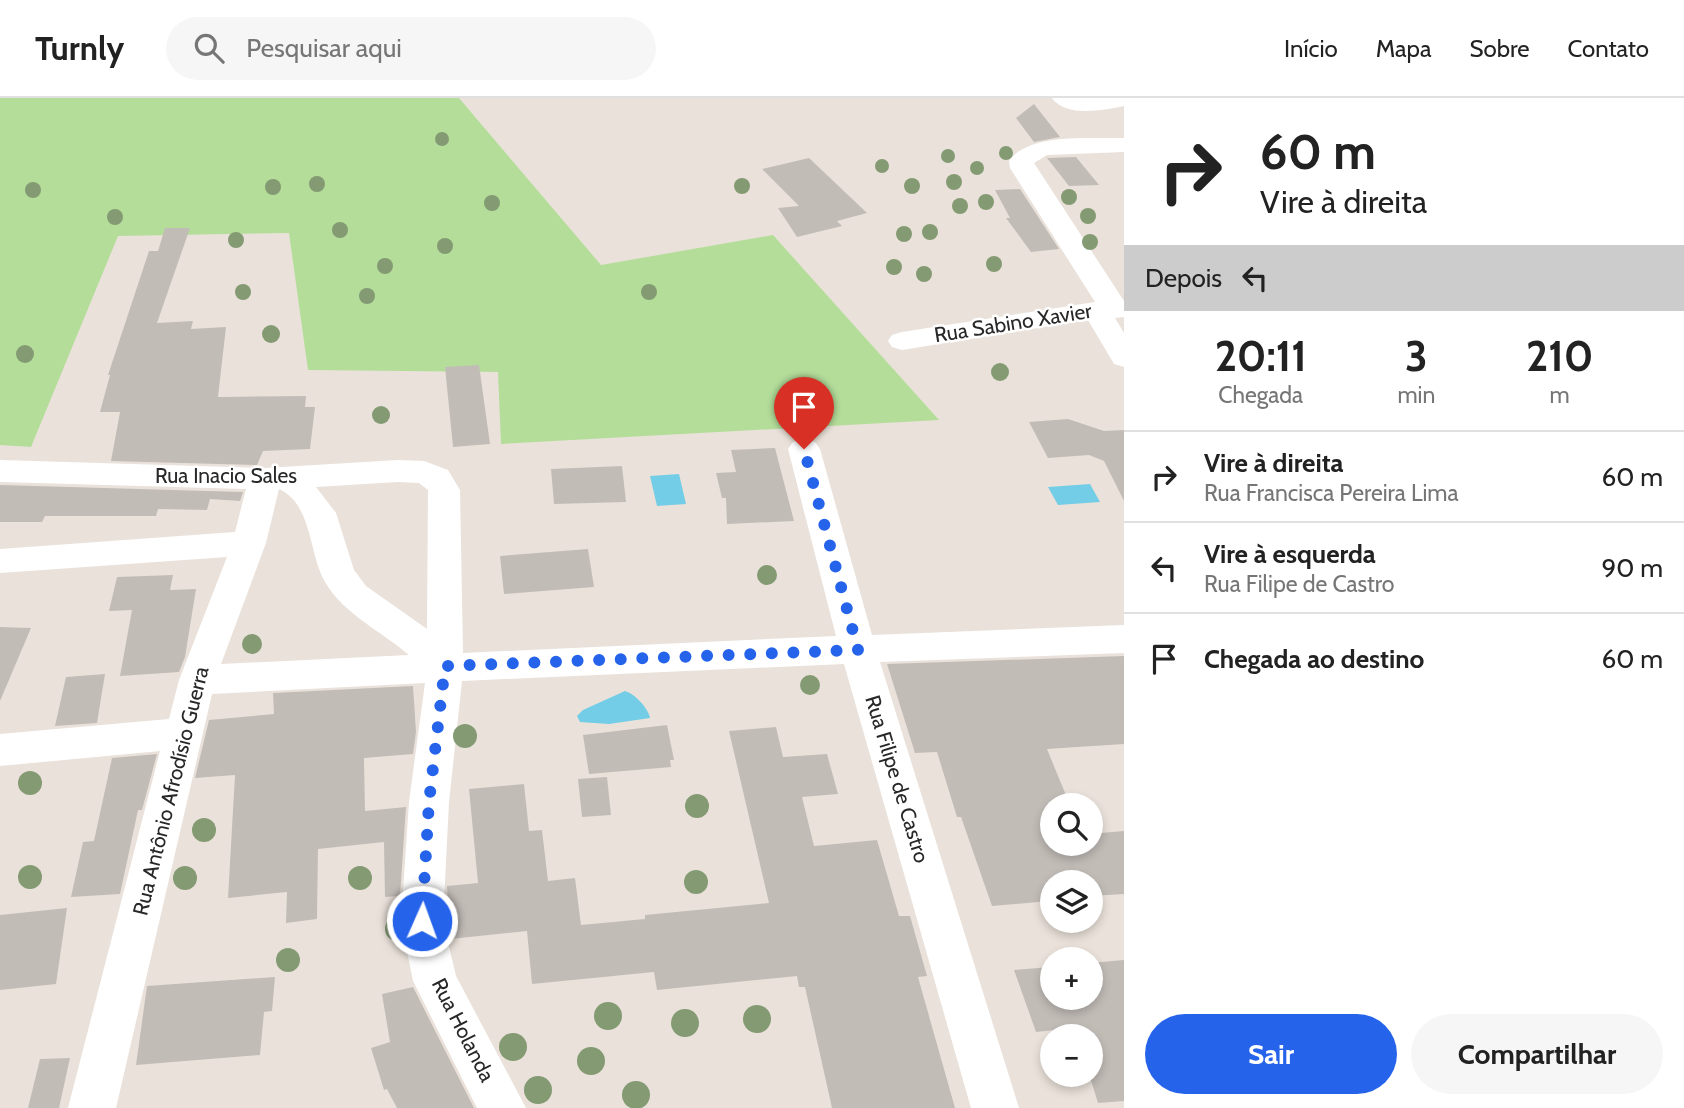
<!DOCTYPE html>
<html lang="pt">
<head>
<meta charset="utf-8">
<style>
  body { margin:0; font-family:Cabin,sans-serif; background:#f6f6f6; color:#222; height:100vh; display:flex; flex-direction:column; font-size:26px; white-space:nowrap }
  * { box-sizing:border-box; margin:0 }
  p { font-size:23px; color:#767676 }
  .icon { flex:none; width:38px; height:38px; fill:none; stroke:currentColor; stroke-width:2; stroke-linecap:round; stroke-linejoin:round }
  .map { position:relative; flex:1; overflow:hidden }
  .drawer { display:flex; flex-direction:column; background:#fff; width:560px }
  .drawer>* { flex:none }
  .banner { background:#fff; color:#222; overflow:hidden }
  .fabs { position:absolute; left:1040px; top:695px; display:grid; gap:14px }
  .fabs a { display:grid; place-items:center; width:63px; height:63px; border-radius:50%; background:#fff; box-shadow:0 4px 10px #0003; font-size:35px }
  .pin { position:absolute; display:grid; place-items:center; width:60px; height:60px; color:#fff; margin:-72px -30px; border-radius:50% 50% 50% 0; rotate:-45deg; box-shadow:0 0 7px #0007 }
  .pin .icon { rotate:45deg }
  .me { position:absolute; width:77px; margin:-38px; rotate:2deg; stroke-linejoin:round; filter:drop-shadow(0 0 5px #0008) }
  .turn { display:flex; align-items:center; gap:24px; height:147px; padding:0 21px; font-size:32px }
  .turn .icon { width:91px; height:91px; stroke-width:2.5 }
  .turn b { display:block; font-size:49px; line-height:60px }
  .then { display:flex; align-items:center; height:66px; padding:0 21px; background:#0003; gap:14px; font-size:26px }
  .eta { display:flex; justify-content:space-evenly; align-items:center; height:119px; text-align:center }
  .eta b { font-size:42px; font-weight:700; line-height:49px }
  .action { display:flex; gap:14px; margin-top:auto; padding:14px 21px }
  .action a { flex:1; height:80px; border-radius:42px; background:#2563eb; color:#fff; font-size:28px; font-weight:700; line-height:80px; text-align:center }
  .action a+a { background:#f6f6f6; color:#222 }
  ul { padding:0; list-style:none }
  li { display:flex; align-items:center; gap:21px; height:91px; padding:0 21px; border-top:2px solid #e0e0e0 }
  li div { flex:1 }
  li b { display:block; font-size:26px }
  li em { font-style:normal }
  header { display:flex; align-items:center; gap:42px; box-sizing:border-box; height:98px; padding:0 35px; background:#fff; border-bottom:2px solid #e0e0e0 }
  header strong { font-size:33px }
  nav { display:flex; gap:38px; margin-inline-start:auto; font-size:24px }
  .search { width:490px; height:63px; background:#f6f6f6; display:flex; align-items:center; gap:18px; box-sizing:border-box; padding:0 24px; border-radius:38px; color:#767676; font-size:26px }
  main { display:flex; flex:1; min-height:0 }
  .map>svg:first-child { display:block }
  .green { fill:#b4dd9a }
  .water { fill:#73cde6 }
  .building { fill:#c2bcb7 }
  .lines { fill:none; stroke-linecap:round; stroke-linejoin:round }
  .street { fill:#fff; fill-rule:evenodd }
  .tree { fill:#839a73 }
  .route { stroke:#2563eb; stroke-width:12; stroke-dasharray:0 21.6 }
  .labels { text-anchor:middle; stroke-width:5; stroke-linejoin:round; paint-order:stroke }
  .street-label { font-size:21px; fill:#282828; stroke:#fff }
</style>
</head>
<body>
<header>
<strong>Turnly</strong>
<div class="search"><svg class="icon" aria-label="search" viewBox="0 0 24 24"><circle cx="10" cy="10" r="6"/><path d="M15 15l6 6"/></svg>Pesquisar aqui</div>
<nav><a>Início</a><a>Mapa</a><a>Sobre</a><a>Contato</a></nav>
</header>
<main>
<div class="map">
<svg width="1124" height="1010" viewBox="0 0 1124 1010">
  <rect width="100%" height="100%" fill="#eae2da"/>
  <!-- green -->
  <polygon class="green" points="0,0 459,0 601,167 773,137 939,322 501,346 498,274 308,272 289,135 118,138 31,349 0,347"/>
  <!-- water -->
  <g class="water">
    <polygon points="679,376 686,406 657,408 650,378"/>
    <polygon points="1090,386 1100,404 1058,407 1048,389"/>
    <path d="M 625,593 C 635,596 648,610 650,620 L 609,626 L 580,624 L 577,618 L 583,612 Z"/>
  </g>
  <!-- building -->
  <g class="building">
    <polygon points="1034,6 1060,39 1034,44 1016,20"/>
    <polygon points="1076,59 1099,87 1069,88 1047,60"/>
    <polygon points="809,60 867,115 837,123 842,128 797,139 778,110 799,108 762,71"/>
    <polygon points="1020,91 1059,151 1031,154 1006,120 1010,120 995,92"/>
    <polygon points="165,130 190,130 157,225 193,223 191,231 226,229 218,299 306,298 305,309 315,309 310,351 263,353 257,367 111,363 120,314 100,314 110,277 108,277 149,153 158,153"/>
    <polygon points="479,267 490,346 453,349 445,269"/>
    <polygon points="1068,321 1104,333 1124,332 1124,403 1104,363 1089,357 1048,360 1029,324"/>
    <polygon points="775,350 794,423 727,426 726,400 722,400 716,375 736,374 731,352"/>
    <polygon points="622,368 626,404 554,406 551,371"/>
    <polygon points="0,387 243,394 240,403 210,401 207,412 158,411 156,418 45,418 42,424 0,424"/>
    <polygon points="588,451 594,489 504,496 500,458"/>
    <polygon points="173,477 170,492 196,491 185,559 179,574 120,578 132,512 109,513 117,479"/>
    <polygon points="0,529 31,530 0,603"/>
    <polygon points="1124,558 1124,646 1047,651 1070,707 1052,707 1052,746 1090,746 1090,736 1124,733 1124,796 1090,798 1090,784 1052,784 1052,801 1049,803 992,808 961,719 957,719 937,654 915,655 887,566"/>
    <polygon points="105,576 97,625 55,628 66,579"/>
    <polygon points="413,588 416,634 413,656 364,660 365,713 406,709 400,798 385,799 384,744 318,751 317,821 286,825 287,794 228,800 235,677 195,680 209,622 274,616 273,595"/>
    <polygon points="667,627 674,662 670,662 671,669 589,676 583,637"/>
    <polygon points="776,629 783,659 827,656 838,696 802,699 814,748 877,742 899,818 910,818 927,878 918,879 955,1010 832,1010 805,889 799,889 797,878 657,892 654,874 532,886 527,833 450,841 447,788 478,785 469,691 524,686 529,733 542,732 548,783 575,780 581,827 645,821 645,817 769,805 729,633"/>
    <polygon points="157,656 142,712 138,712 120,796 71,799 83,744 94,743 112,660"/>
    <polygon points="607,679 611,717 582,719 578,681"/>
    <polygon points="67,810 56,886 0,892 0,817"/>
    <polygon points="1124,862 1124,1003 1098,1005 1089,976 1090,938 1076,938 1073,930 1036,934 1014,872 1052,869 1052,900 1090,900 1090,865"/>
    <polygon points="275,879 272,913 264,914 260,957 136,967 147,888"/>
    <polygon points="413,889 474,1010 397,1010 387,991 384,992 371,950 390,944 382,896"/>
    <polygon points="70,960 59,1010 28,1010 40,961"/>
  </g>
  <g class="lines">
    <!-- street -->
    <g class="street">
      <path d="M 1052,0 L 1124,0 L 1124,8 C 1104,12 1066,20 1052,0 Z"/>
      <path d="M 1124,40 L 1124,54 L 1047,57 L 1034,65 L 1124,203 L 1124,219 L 1115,220 L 1124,235 L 1124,269 L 1114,266 L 1088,222 L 902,252 L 892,249 L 888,243 L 892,237 L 902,234 L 1095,204 L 1010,70 L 1009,63 C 1029,34 1092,41 1124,40 Z"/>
      <path d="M 804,341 L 815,344 L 820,351 L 872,537 L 1124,527 L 1124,555 L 880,564 L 1019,1010 L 971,1010 L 844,566 L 462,583 L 449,704 L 443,823 L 456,878 L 526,1010 L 477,1010 L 413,883 L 401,823 L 409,704 L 425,585 L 212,596 L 116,1010 L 68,1010 L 160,653 L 0,668 L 0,636 L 169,621 L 179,582 L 227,459 L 0,475 L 0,451 L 235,434 L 246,391 L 0,384 L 0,362 L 265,370 L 398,362 L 424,363 L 448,372 L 460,392 L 463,555 L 836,538 L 788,351 L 793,344 ZM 398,384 L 419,385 L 428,392 L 427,531 L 366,488 L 354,472 L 336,415 L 316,389 ZM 279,391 C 310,405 309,448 321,476 C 337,513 380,532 409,557 L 221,566 L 266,445 Z"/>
    </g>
  </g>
  <!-- trees -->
  <g class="tree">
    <circle cx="442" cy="41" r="7"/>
    <circle cx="1006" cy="55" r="7"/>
    <circle cx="948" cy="58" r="7"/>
    <circle cx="882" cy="68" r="7"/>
    <circle cx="977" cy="70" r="7"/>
    <circle cx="954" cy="84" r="8"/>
    <circle cx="317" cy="86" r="8"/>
    <circle cx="742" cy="88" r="8"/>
    <circle cx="912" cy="88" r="8"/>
    <circle cx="273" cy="89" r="8"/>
    <circle cx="33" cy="92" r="8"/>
    <circle cx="1069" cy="99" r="8"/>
    <circle cx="986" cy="104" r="8"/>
    <circle cx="492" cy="105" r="8"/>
    <circle cx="960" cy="108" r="8"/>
    <circle cx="1088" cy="118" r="8"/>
    <circle cx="115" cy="119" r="8"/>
    <circle cx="340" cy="132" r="8"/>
    <circle cx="930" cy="134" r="8"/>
    <circle cx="904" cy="136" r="8"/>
    <circle cx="236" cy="142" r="8"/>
    <circle cx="1090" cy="144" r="8"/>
    <circle cx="445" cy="148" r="8"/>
    <circle cx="994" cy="166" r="8"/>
    <circle cx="385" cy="168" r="8"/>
    <circle cx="894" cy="169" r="8"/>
    <circle cx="924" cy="176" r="8"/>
    <circle cx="243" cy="194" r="8"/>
    <circle cx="649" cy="194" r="8"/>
    <circle cx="367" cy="198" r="8"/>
    <circle cx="271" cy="236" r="9"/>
    <circle cx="25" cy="256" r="9"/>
    <circle cx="1000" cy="274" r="9"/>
    <circle cx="381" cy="317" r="9"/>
    <circle cx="767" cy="477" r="10"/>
    <circle cx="252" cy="546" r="10"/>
    <circle cx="810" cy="587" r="10"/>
    <circle cx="465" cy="638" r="12"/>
    <circle cx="30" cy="685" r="12"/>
    <circle cx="697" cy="708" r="12"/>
    <circle cx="204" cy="732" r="12"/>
    <circle cx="30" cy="779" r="12"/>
    <circle cx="185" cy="780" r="12"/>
    <circle cx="360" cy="780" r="12"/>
    <circle cx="696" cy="784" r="12"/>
    <circle cx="397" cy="831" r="12"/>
    <circle cx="288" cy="862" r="12"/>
    <circle cx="608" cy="918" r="14"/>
    <circle cx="757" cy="921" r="14"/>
    <circle cx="685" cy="925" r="14"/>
    <circle cx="513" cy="949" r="14"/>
    <circle cx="591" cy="963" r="14"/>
    <circle cx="538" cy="992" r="14"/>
    <circle cx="636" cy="997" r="14"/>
  </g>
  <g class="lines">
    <!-- route -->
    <polyline class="route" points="422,823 429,704 445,568 858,552 804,351"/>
  </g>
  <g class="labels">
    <!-- street labels -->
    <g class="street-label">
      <text transform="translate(1013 225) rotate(-9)" y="7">Rua Sabino Xavier</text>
      <text x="226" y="385">Rua Inacio Sales</text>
      <text transform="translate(897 681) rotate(73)" y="7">Rua Filipe de Castro</text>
      <text transform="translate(171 693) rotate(-76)" y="7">Rua Antônio Afrodísio Guerra</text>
      <text transform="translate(463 932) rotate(63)" y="7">Rua Holanda</text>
    </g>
  </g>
</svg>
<div class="fabs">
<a><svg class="icon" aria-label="search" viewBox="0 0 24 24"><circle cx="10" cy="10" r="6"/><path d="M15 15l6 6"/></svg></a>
<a><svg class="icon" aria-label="layers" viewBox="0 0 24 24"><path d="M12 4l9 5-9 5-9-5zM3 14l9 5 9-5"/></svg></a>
<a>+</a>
<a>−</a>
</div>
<div class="pin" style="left:804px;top:351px;background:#d93025"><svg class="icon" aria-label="arrive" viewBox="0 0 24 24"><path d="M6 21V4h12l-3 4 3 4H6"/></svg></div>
<svg class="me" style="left:422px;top:823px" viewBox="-20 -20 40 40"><circle r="17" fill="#2563eb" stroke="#fff" stroke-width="3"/><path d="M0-11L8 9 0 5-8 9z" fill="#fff"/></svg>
</div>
<section class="drawer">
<div class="banner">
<div class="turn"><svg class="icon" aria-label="right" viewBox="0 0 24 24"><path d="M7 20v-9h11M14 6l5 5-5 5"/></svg><div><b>60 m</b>Vire à direita</div></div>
<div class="then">Depois<svg class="icon" aria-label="left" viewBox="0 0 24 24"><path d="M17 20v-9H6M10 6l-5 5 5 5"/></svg></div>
</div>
<div class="eta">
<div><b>20:11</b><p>Chegada</p></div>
<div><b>3</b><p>min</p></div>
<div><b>210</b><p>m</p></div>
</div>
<ul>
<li><svg class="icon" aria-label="right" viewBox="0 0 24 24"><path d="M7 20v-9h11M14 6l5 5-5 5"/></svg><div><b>Vire à direita</b><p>Rua Francisca Pereira Lima</p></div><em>60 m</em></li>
<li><svg class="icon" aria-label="left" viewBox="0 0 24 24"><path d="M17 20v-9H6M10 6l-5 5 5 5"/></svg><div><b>Vire à esquerda</b><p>Rua Filipe de Castro</p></div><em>90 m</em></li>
<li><svg class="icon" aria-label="arrive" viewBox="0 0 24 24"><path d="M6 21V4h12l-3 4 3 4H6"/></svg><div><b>Chegada ao destino</b></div><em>60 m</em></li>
</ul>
<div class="action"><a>Sair</a><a>Compartilhar</a></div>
</section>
</main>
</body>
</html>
